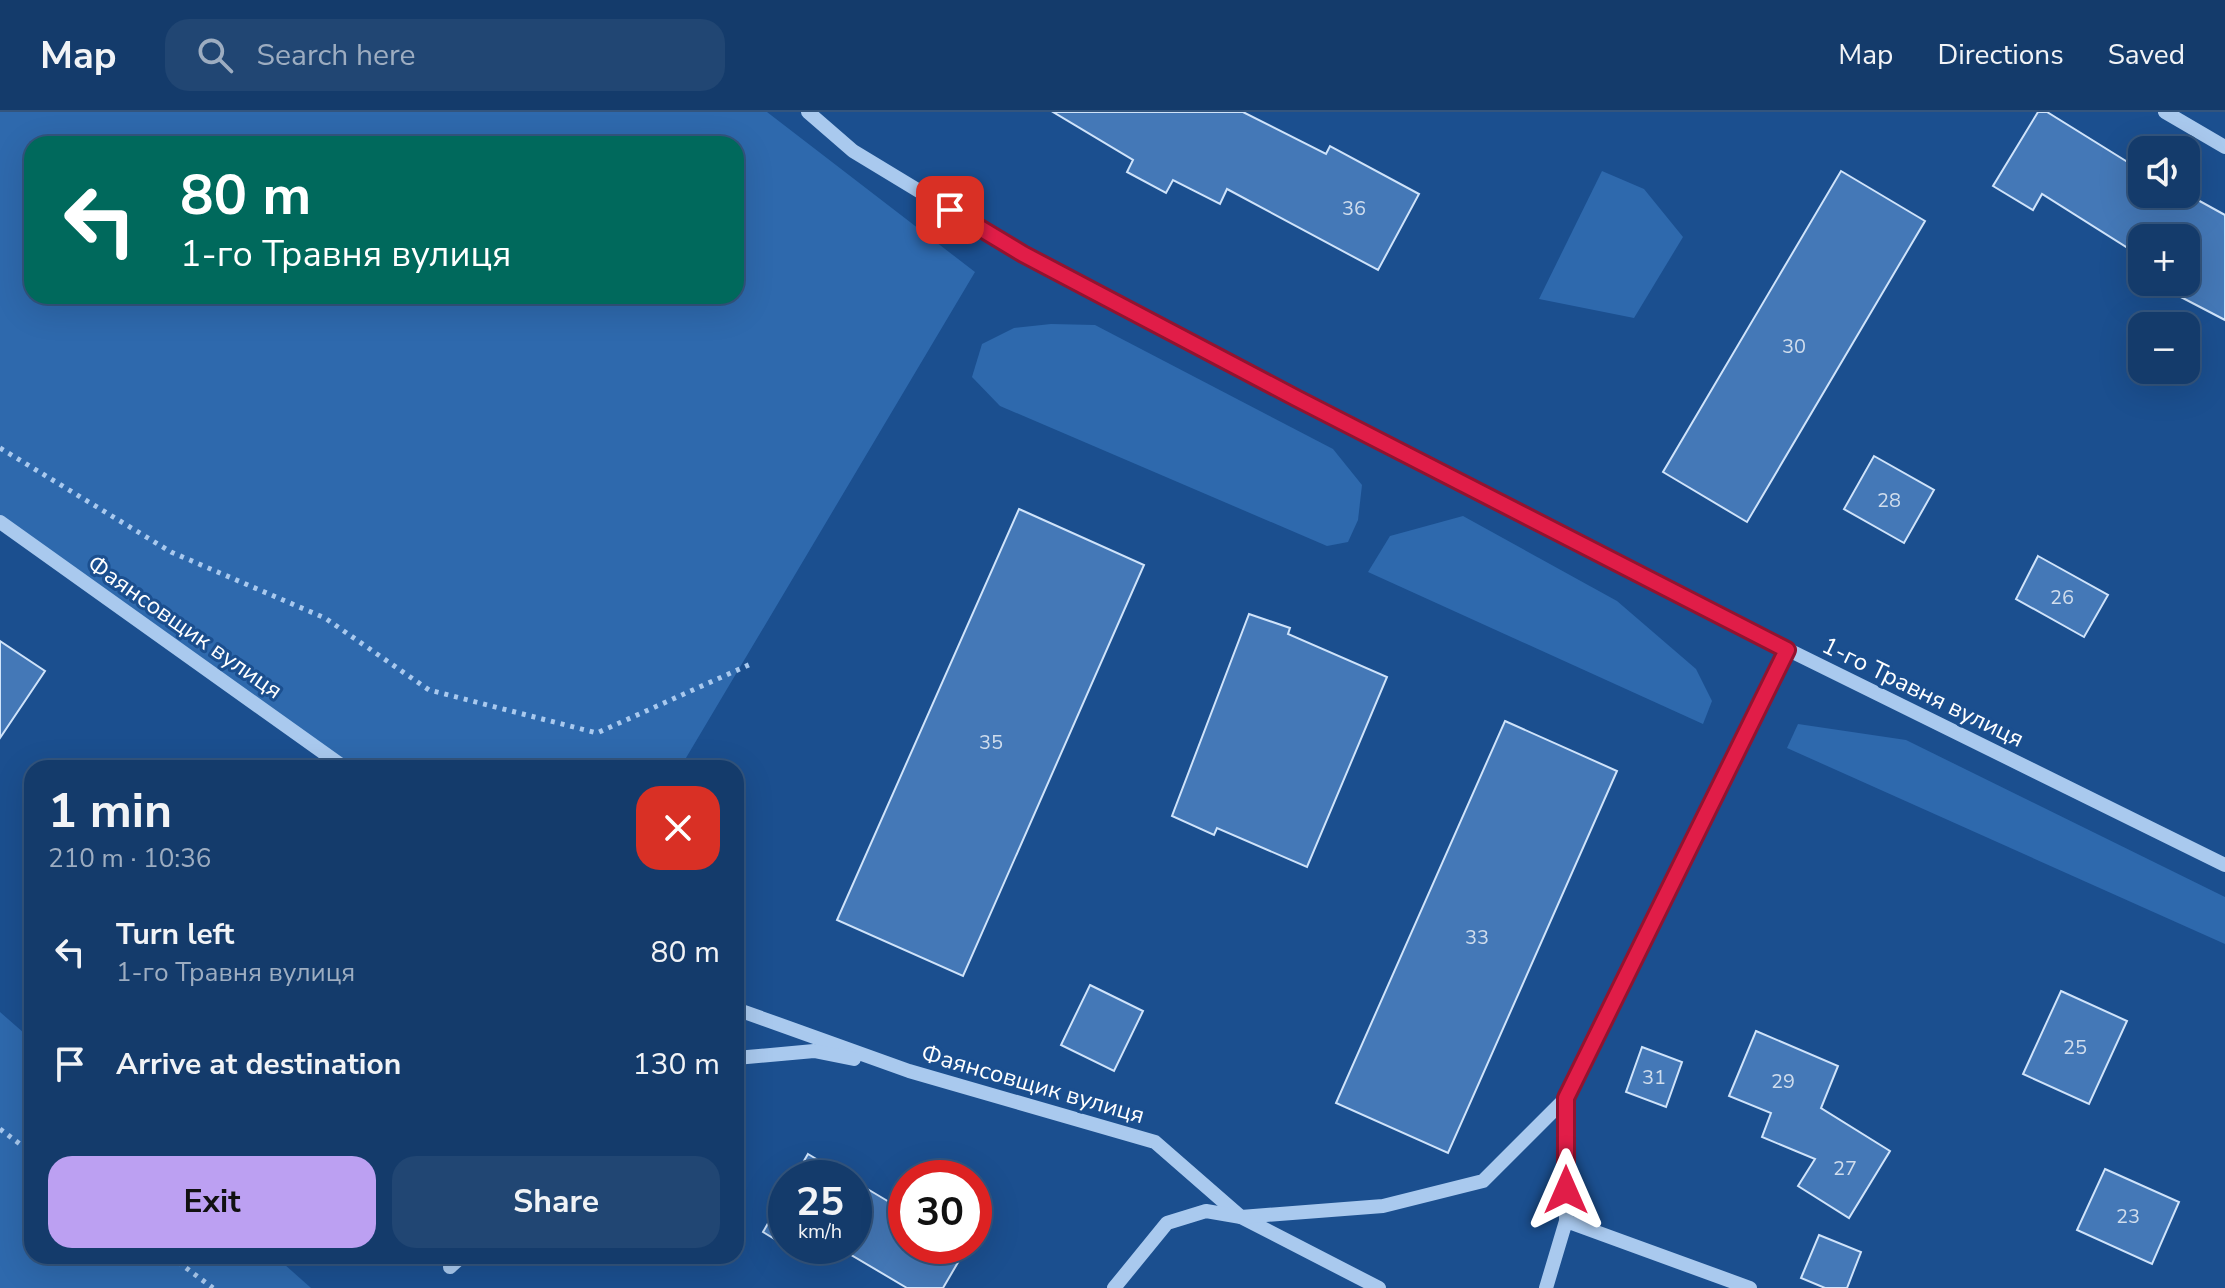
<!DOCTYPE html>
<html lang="en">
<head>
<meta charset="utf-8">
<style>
  body { margin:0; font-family:"Nunito Sans",sans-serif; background:#214673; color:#f1f3f6; height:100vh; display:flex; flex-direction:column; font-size:30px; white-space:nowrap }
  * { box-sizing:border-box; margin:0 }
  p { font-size:26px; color:#9dadc1 }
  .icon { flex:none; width:44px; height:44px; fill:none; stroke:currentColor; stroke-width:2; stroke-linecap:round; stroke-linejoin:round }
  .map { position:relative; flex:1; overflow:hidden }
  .panel { position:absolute; left:24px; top:648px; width:720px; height:504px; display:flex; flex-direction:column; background:#143b6b; border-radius:24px; box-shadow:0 8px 32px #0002,0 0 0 2px #33557e }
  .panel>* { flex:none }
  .guide { position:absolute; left:24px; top:24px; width:720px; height:168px; border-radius:24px; box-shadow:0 8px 32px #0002,0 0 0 2px #33557e; background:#00695c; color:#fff; overflow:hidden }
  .buttons { position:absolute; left:2128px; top:24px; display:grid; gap:16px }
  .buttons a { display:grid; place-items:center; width:72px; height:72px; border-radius:16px; background:#143b6b; box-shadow:0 8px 32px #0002,0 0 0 2px #33557e; font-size:40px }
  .speed { position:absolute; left:768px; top:1048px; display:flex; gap:16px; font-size:40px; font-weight:700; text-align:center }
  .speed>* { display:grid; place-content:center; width:104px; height:104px; border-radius:50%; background:#143b6b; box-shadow:0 8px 32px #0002,0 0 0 2px #33557e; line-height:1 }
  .speed small { font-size:20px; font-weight:400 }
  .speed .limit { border:12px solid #d22; background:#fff; color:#111 }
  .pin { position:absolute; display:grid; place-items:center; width:68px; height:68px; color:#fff; margin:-34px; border-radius:16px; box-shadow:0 4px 12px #0006 }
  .me { position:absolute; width:88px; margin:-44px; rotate:0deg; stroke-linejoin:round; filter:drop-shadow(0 0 6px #0008) }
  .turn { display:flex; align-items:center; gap:28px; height:168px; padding:0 24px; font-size:36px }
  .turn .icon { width:104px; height:104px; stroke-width:2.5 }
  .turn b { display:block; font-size:56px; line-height:68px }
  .round { display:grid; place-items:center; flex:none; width:84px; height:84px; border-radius:24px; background:#214673 }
  .summary { display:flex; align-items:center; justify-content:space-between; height:136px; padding:0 24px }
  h1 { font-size:48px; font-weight:700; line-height:60px }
  .cta { display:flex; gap:16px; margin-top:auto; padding:16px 24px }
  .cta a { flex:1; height:92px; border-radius:24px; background:#bca0f2; color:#111; font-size:32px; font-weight:700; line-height:92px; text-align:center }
  .cta a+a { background:#214673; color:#f1f3f6 }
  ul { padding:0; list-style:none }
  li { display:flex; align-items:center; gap:24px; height:112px; padding:0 24px }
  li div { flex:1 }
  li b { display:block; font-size:30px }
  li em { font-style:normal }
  header { display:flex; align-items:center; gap:48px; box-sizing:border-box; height:112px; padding:0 40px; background:#143b6b; border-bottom:2px solid #33557e }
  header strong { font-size:38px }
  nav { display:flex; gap:44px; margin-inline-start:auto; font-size:28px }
  .search { width:560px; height:72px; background:#214673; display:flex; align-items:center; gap:20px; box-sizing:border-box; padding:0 28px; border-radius:24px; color:#9dadc1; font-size:30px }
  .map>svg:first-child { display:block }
  .green { fill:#2e69ad; fill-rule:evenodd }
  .building { fill:#4478b7; stroke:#cfe3fa; stroke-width:2 }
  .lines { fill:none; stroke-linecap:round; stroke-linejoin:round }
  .path { stroke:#a9c9ee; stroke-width:5; stroke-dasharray:4 6; stroke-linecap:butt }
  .minor { stroke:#a9c9ee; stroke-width:14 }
  .route-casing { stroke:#92132f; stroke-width:20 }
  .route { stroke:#e11d48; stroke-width:14 }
  .labels { text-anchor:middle; stroke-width:6; stroke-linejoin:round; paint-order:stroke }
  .number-label { font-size:20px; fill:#d0dded }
  .street-label { font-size:24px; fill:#fff; stroke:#1b4f8f }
</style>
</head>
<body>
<header>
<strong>Map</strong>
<div class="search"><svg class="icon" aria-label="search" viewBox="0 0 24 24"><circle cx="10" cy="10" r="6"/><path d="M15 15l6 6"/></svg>Search here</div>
<nav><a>Map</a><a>Directions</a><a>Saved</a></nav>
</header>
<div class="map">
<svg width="2225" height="1176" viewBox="0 0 2225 1176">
  <rect width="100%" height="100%" fill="#1b4f8f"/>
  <!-- green -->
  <g class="green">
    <path d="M 0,0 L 767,0 L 975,160 L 680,656 L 347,656 L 0,404 ZM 32,32 L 736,32 L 736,184 L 32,184 Z"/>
    <polygon points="1602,59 1644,77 1683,125 1634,206 1539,187"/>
    <polygon points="1051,212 1095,213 1333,337 1362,373 1358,408 1348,430 1327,434 1000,294 972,265 982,232 1014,216"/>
    <polygon points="1463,404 1617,489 1696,557 1712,589 1703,612 1368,460 1390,424"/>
    <polygon points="1798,612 1906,628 2225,785 2225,832 1787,636"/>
    <polygon points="0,900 32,928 32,1144 275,1144 311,1176 0,1176"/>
  </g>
  <!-- building -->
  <g class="building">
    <polygon points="1053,0 1243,0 1326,42 1330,34 1419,82 1378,158 1227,77 1220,92 1173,68 1166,81 1127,60 1133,48"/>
    <polygon points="2038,0 2047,0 2142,59 2142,82 2187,82 2225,103 2225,208 2175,182 2181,170 2186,170 2186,126 2142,126 2142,145 2042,82 2033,98 1993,74"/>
    <polygon points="1841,59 1925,109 1747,410 1663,360"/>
    <polygon points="1874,344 1934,378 1904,431 1844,397"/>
    <polygon points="1019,397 1144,453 963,864 837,808"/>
    <polygon points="2038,444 2108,483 2084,525 2016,487"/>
    <polygon points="1249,502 1290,516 1288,522 1387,565 1307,755 1217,716 1214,723 1172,704"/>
    <polygon points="0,529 45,559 0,626"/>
    <polygon points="1505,609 1617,659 1448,1041 1336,991"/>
    <polygon points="1090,873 1143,899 1114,959 1061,933"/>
    <polygon points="2061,879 2127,909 2089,992 2023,962"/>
    <polygon points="1756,919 1838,954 1821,996 1890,1039 1849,1106 1798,1074 1815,1047 1762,1025 1771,1001 1729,984"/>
    <polygon points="1642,935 1682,950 1666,995 1626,980"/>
    <polygon points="808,1042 848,1066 794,1066"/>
    <polygon points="2105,1057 2179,1090 2152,1152 2077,1118"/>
    <polygon points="854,1069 906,1100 906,1134 967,1135 943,1176 907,1176 836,1134 854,1134"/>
    <polygon points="786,1080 786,1134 763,1120"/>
    <polygon points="1819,1123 1861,1140 1847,1176 1825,1176 1801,1166"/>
  </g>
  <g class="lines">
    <!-- path -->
    <g class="path">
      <polyline points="0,336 171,440 325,506 429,578 597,621 753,551"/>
      <polyline points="0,1017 32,1041"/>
      <polyline points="170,1144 213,1176"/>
    </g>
    <!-- minor -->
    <g class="minor">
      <polyline points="808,0 853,39 1023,142 1406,344 1734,511 2225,753"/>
      <polyline points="2165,0 2225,35"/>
      <polyline points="0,410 345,656"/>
      <polyline points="736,897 909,959 1155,1030 1241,1105 1379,1176"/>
      <polyline points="736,946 814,939 854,947"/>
      <polyline points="1566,1109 1566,986"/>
      <polyline points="450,1155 462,1144"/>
      <polyline points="1114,1176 1167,1111 1206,1099 1241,1105 1383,1094 1483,1069 1566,986 1787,538"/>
      <polyline points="1546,1176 1566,1109 1750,1176"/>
    </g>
  </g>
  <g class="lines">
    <defs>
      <polyline id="route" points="950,98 1023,142 1296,286 1787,538 1566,986 1566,1078"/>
    </defs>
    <!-- route casing -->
    <use href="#route" class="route-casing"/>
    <!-- route -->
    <use href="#route" class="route"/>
  </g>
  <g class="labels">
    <!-- number labels -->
    <g class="number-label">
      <text x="1354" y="103">36</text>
      <text x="1794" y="241">30</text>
      <text x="1889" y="395">28</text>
      <text x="2062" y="492">26</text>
      <text x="991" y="637">35</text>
      <text x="1477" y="832">33</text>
      <text x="2075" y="942">25</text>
      <text x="1654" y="972">31</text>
      <text x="1783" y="976">29</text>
      <text x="1845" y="1063">27</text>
      <text x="2128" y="1111">23</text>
    </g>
    <!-- street labels -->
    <g class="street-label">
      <text transform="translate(185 515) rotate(35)" y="8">Фаянсовщик вулиця</text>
      <text transform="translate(1923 580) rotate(26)" y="8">1-го Травня вулиця</text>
      <text transform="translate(1033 972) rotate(16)" y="8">Фаянсовщик вулиця</text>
    </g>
  </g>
</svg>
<div class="buttons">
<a><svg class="icon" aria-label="sound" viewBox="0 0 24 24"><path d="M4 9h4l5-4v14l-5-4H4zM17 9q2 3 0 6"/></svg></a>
<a>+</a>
<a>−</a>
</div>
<div class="speed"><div>25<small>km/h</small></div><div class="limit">30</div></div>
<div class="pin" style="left:950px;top:98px;background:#d93025"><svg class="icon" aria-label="arrive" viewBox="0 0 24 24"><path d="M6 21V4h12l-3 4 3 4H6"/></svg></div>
<svg class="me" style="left:1566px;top:1078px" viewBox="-20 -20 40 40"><path d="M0-17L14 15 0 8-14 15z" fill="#e11d48" stroke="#fff" stroke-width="4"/></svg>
<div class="guide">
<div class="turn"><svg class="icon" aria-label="left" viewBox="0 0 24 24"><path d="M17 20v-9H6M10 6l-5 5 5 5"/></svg><div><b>80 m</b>1-го Травня вулиця</div></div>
</div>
<section class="panel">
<div class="summary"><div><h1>1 min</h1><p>210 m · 10:36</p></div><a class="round" style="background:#d93025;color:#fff"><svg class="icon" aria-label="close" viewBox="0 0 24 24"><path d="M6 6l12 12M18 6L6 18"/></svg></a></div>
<ul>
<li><svg class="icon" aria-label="left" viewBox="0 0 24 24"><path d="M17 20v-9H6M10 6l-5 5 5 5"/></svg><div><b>Turn left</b><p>1-го Травня вулиця</p></div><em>80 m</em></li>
<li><svg class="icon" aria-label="arrive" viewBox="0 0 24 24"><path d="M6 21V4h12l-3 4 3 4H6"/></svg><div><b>Arrive at destination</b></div><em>130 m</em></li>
</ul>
<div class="cta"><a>Exit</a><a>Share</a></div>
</section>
</div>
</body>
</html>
